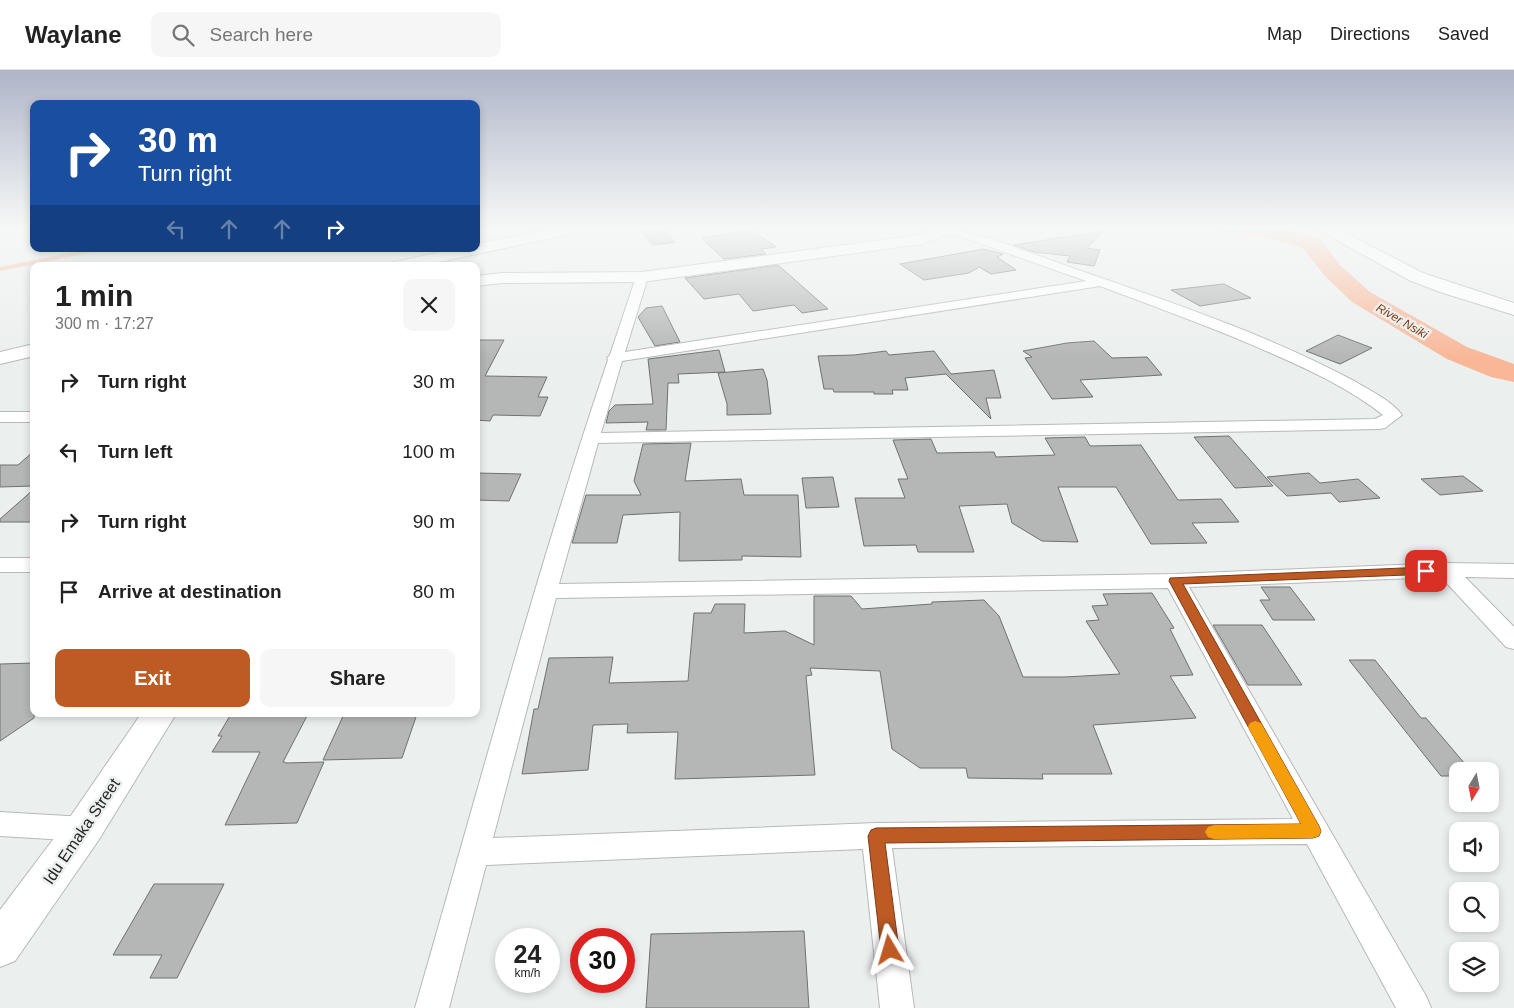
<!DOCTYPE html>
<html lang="en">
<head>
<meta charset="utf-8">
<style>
  body { margin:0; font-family:Helvetica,sans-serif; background:#f6f6f6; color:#222; height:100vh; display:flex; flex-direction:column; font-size:19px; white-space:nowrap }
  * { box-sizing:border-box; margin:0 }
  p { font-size:16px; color:#767676 }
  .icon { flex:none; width:28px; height:28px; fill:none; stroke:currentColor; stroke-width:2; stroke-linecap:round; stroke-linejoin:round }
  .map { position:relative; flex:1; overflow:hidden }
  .side { position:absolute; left:30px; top:192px; width:450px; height:455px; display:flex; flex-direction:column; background:#fff; border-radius:10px; box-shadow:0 2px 8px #0003 }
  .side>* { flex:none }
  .hud { position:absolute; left:30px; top:30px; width:450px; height:152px; border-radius:10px; box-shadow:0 2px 8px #0003; background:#1a4fa0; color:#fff; overflow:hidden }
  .needle { width:32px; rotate:190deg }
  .buttons { position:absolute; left:1449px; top:692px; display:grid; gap:10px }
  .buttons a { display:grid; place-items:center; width:50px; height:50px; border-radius:10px; background:#fff; box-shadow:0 2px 8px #0003; font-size:25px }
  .speed { position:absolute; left:495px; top:858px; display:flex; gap:10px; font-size:25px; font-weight:700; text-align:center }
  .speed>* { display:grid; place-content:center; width:65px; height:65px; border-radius:50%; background:#fff; box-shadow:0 2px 8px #0003; line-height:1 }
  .speed small { font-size:12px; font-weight:400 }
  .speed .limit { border:8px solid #d22; background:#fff; color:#111 }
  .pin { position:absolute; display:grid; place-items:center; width:42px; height:42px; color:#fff; margin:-21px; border-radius:10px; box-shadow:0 2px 8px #0006 }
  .me { position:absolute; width:55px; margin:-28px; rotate:353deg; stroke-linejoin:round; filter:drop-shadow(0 0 4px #0008) }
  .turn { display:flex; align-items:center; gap:18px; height:105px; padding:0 25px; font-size:22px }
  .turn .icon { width:65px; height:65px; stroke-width:2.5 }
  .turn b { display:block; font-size:35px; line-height:42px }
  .lanes { display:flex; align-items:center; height:48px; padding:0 25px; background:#0003; justify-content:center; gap:25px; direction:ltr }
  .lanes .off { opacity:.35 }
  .round { display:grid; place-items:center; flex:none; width:52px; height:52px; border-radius:10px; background:#f6f6f6 }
  .overview { display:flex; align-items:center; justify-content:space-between; height:85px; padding:0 25px }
  h1 { font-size:30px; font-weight:600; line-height:38px }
  .action { display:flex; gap:10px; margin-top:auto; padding:10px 25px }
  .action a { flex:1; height:58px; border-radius:10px; background:#be5a24; color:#fff; font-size:20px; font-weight:600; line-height:58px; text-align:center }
  .action a+a { background:#f6f6f6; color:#222 }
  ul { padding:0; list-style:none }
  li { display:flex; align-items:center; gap:15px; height:70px; padding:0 25px }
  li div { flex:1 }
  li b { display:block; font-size:19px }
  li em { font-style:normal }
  header { display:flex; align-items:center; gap:30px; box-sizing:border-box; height:70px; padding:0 25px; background:#fff; border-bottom:1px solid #e0e0e0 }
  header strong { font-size:24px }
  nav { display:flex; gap:28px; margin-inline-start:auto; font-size:18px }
  .search { width:350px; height:45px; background:#f6f6f6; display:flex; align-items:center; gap:12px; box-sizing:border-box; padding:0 18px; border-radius:10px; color:#767676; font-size:19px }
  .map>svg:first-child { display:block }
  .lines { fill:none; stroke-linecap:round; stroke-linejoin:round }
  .stream { stroke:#f9b798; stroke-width:4 }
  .river { fill:#f9b798; fill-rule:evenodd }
  .building { fill:#b4b7b6; stroke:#6e7271 }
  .street-casing { stroke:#b6b9b9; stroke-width:2 }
  .secondary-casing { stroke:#b6b9b9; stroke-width:2 }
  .primary-casing { stroke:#b6b9b9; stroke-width:2 }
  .street { fill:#fff; fill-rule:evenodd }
  .secondary { fill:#fff; fill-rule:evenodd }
  .primary { fill:#fff; fill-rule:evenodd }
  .route { fill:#be5a24; stroke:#7c3a17 }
  .slow { fill:#f59e0b }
  .labels { text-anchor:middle; stroke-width:5; stroke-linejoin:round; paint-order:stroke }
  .far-water-label { font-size:12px; font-style:italic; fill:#823a11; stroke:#ebefee }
  .near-street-label { font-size:16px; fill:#222423; stroke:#ebefee }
</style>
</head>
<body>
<header>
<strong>Waylane</strong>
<div class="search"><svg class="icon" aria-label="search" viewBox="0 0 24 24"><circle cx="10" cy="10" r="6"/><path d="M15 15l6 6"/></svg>Search here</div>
<nav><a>Map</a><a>Directions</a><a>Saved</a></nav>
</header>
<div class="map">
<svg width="1514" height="938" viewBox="0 0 1514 938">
  <rect width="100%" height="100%" fill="#ebefee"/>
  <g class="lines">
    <!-- stream -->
    <polyline class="stream" points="0,199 98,179"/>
    <!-- river -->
    <polygon class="river" points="1210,157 1273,157 1319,168 1340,195 1370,222 1467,277 1514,294 1514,312 1491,307 1447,289 1352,232 1324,205 1303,178 1264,167 1213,161"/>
  </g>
  <!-- building -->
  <g class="building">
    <polygon points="659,157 661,157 675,172 653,175 639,159"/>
    <polygon points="752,160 776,177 761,179 766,184 724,189 701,168"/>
    <polygon points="1104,161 1087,178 1100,180 1094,196 1067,192 1070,186 1034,182 1014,175"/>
    <polygon points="984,179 1003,184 997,187 1016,200 991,204 979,197 969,203 924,210 900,194"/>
    <polygon points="778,195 828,239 802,243 794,235 753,241 739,224 704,229 685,208"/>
    <polygon points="1224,214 1251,228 1200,236 1171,220"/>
    <polygon points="662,236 680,272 655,276 638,247 646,238"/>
    <polygon points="1338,265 1372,278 1340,294 1306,281"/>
    <polygon points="476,270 504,270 485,306 547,307 538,327 548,327 540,346 493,345 490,351 476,350"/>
    <polygon points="1094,271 1112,288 1147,287 1162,305 1080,310 1093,327 1052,329 1025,288 1032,287 1023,281 1067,273"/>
    <polygon points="719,280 725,302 678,304 679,313 668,313 666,360 646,360 648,352 606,353 609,341 615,335 653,334 648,289"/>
    <polygon points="886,281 889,285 934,281 951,304 994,300 1001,328 986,328 991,349 946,304 905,308 908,320 892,320 893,324 874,324 874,322 834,322 833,319 824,319 818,286 854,285"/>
    <polygon points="763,299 767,310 771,344 727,345 727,334 718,303"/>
    <polygon points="1229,366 1273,416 1235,418 1194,367"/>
    <polygon points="1085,367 1090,376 1141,375 1178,430 1221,429 1239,452 1192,453 1207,473 1151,474 1116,417 1058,417 1078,472 1042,471 1012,453 1007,434 959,436 974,482 918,482 916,475 864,476 855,428 905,428 898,409 908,409 893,370 931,369 937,383 994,382 996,387 1055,385 1045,368"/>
    <polygon points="691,373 685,411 741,409 744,425 798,425 801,487 742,486 742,490 679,491 680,442 623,445 617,473 572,473 586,425 641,425 634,411 643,374"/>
    <polygon points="34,381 34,416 0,417 0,395 18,395"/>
    <polygon points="476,403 521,404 509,431 476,430"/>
    <polygon points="1309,403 1320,413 1358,409 1380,428 1339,432 1331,423 1287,426 1267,407"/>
    <polygon points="1463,406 1483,421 1440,425 1421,409"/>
    <polygon points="833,407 839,437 806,438 802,408"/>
    <polygon points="34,419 34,452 0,452 0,449"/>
    <polygon points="1261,517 1290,517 1315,550 1273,550 1260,530 1270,530"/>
    <polygon points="1152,523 1174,558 1170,559 1193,605 1170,606 1196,648 1093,655 1112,704 1042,704 1043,709 968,708 966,698 920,698 892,679 880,601 810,598 812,605 806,606 815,705 675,709 678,662 627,663 628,654 593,655 588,700 522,704 534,639 538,639 549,588 613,587 609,613 688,611 694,543 711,543 715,534 745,534 744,563 785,561 814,575 814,526 851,526 862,539 932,534 932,532 984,530 999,546 1023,607 1064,607 1120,604 1086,551 1099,550 1092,536 1108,535 1103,524"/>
    <polygon points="1213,555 1262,555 1302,615 1248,615"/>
    <polygon points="1349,590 1375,590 1421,648 1426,648 1471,701 1458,701 1458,706 1441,706"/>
    <polygon points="34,593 34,648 0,671 0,594"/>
    <polygon points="231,644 308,644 283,692 285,692 285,693 324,692 297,753 225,755 260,682 212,682 222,666 218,666"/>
    <polygon points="344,644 417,644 402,688 323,690"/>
    <polygon points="154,814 224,814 177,908 150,908 162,885 113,885"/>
    <polygon points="804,861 809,938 646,938 651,864"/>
  </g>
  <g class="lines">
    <defs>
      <g id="street">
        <path d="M 944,158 C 986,164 1027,182 1067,196 C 1164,230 1265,263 1356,312 C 1371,321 1392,331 1402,345 L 1385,358 L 1379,359 L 598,373 L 559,514 L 1175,504 L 1446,493 L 1514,494 L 1514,508 L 1465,507 L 1514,557 L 1514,579 L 1506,577 L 1441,507 L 1189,517 L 1426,926 L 1431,938 L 1396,938 L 1307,774 L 892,778 L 914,938 L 880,938 L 863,779 L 486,795 L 449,938 L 415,938 C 478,721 536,502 608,290 L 607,288 L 610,285 L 636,207 L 642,203 L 648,207 L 625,282 L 1086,211 L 962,167 L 940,163 L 938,161 L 940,159 ZM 1100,216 C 1158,238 1217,259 1273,284 C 1312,301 1350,319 1383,345 L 1375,349 L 601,363 L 622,291 ZM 1168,518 L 1293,749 L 876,753 L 493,768 L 556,528 Z"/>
        <rect x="0" y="342" width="34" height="10"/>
        <rect x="0" y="488" width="34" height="14"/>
        <polygon points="0,742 84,747 94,750 98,759 94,768 84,771 0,766"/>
      </g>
      <g id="secondary">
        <polygon points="926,157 946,157 952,161 949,164 922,174 642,212 502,213 476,216 476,206 502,203 642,202 919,165 930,161"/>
        <polygon points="141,644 176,644 98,771 15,891 0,897 0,840 70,747"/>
      </g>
      <g id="primary">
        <polygon points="560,157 588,157 585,160 580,162 420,196 391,196 393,192 399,191 455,179 476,179 476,174"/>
        <polygon points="1315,157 1334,157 1423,203 1514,233 1514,245 1443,223 1411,211 1318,160"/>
        <polygon points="34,274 34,286 0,294 0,282"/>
      </g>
    </defs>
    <!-- street casing -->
    <use href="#street" class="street-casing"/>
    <!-- secondary casing -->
    <use href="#secondary" class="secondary-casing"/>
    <!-- primary casing -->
    <use href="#primary" class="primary-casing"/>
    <!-- street -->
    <use href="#street" class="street"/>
    <!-- secondary -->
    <use href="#secondary" class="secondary"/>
    <!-- primary -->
    <use href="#primary" class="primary"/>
  </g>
  <!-- sky -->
  <linearGradient id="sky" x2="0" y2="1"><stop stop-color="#afb5c8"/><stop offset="0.55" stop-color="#f6f8f7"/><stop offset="1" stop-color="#f6f8f7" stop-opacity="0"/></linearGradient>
  <rect width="1514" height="288" fill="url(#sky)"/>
  <!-- route -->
  <polygon class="route" points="1426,497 1432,501 1431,504 1183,514 1319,756 1321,761 1319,766 1313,768 885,773 899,880 896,887 890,889 883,887 881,880 868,766 871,760 876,758 1301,754 1169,511 1170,508"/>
  <!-- slow -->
  <polygon class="slow" points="1255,651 1261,653 1319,756 1321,761 1319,766 1313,768 1214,769 1208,767 1205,762 1208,757 1214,755 1301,754 1248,657 1250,653"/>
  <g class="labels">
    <!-- far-water labels -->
    <g class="far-water-label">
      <text transform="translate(1402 251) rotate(30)" y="4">River Nsiki</text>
    </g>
    <!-- near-street labels -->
    <g class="near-street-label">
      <text transform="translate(81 761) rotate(-56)" y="6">Idu Emaka Street</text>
    </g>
  </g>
</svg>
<div class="buttons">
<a><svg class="needle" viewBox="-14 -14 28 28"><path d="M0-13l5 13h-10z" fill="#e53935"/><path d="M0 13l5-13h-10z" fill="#767676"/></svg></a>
<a><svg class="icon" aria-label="sound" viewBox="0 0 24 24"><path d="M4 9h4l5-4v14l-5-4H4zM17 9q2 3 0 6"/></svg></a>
<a><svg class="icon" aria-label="search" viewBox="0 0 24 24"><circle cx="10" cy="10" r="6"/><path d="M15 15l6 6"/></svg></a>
<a><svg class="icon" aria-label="layers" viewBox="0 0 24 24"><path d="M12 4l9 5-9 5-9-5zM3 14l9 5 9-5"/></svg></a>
</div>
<div class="speed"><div>24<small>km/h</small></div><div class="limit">30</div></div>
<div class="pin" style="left:1426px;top:501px;background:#d93025"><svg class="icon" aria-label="arrive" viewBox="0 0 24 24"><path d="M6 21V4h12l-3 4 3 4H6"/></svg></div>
<svg class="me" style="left:890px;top:880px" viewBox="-20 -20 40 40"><path d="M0-17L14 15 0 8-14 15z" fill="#be5a24" stroke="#fff" stroke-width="4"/></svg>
<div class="hud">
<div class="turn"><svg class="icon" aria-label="right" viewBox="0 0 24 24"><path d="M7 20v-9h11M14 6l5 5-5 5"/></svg><div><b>30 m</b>Turn right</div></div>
<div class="lanes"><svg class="icon off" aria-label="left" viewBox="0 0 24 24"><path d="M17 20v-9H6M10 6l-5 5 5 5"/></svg><svg class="icon off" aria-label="ahead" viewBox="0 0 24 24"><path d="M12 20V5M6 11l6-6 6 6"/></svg><svg class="icon off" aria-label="ahead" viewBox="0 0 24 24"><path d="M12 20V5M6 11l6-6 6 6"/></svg><svg class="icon" aria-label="right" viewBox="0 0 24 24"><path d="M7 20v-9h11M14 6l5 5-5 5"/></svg></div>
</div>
<section class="side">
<div class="overview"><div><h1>1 min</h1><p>300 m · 17:27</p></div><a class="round"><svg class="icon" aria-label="close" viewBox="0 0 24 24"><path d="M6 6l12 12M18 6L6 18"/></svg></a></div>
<ul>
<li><svg class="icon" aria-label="right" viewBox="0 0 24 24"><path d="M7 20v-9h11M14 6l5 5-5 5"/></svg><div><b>Turn right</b></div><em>30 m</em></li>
<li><svg class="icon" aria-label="left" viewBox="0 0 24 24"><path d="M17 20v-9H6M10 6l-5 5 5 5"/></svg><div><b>Turn left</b></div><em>100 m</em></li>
<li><svg class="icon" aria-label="right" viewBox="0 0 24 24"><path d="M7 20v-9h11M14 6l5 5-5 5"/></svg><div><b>Turn right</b></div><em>90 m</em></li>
<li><svg class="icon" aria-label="arrive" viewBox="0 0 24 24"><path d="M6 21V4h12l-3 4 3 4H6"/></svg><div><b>Arrive at destination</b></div><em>80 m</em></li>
</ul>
<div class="action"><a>Exit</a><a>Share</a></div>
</section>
</div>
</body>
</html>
